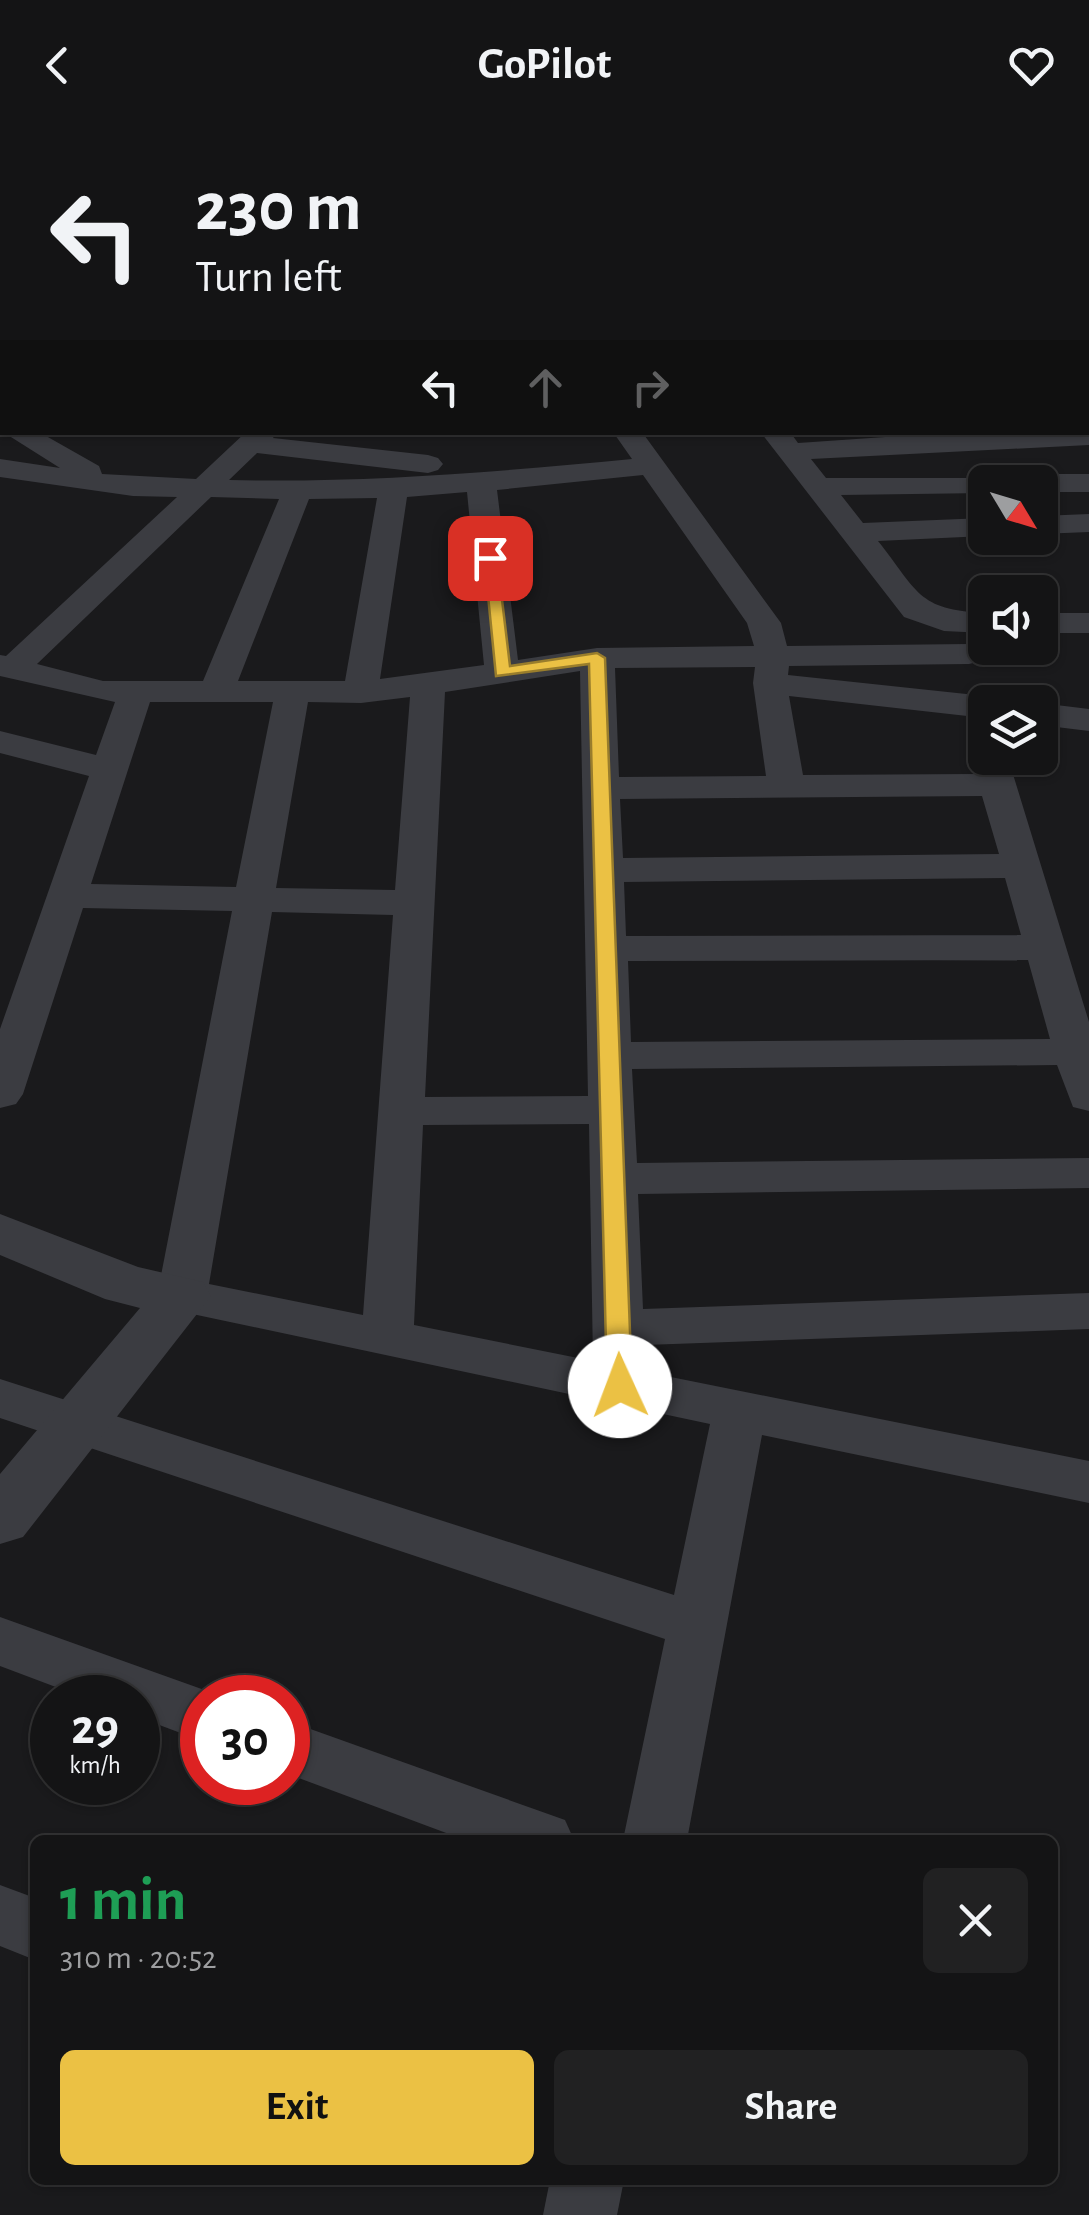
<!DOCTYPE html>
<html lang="en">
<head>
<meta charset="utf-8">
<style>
  body { margin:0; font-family:"Alegreya Sans",sans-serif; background:#212122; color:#f1f3f6; height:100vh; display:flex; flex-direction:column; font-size:38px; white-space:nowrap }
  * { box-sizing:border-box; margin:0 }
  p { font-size:32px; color:#9d9ea0 }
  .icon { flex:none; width:55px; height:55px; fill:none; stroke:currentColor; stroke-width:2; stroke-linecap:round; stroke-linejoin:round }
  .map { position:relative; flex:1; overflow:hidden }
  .side { position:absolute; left:30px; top:1705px; width:1028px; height:350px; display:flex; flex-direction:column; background:#141415; border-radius:15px; box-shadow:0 2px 8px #0004,0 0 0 2px #333334 }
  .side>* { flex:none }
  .hud { position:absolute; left:0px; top:0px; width:1090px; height:305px; box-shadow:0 2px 8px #0004,0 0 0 2px #333334; background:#141415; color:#f1f3f6; overflow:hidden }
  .needle { width:65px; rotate:128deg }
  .controls { position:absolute; left:968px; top:335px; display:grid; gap:20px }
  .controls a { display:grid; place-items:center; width:90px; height:90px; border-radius:15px; background:#141415; box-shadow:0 2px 8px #0004,0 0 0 2px #333334; font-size:50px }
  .speed { position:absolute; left:30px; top:1545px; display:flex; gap:20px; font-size:50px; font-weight:700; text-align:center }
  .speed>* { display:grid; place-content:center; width:130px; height:130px; border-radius:50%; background:#141415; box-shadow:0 2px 8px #0004,0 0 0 2px #333334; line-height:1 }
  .speed small { font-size:25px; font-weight:400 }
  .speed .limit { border:15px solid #d22; background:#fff; color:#111 }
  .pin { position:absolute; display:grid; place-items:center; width:85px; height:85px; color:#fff; margin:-42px; border-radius:20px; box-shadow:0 5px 15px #0006 }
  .me { position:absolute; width:110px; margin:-55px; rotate:358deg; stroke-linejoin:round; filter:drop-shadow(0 0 8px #0008) }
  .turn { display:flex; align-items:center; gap:35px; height:210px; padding:0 30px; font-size:45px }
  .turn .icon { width:130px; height:130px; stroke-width:2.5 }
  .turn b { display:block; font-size:70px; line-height:85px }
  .lanes { display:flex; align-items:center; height:95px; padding:0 30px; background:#0003; justify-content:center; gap:50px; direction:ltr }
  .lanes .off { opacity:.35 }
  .round { display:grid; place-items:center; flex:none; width:105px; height:105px; border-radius:15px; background:#212122 }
  .overview { display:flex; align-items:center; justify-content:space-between; height:170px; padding:0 30px }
  h1 { font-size:60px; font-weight:700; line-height:75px; color:#1e9e55 }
  .primary-button { display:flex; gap:20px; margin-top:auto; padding:20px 30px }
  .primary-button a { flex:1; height:115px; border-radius:15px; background:#ebc144; color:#111; font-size:40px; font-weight:700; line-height:115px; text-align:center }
  .primary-button a+a { background:#212122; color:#f1f3f6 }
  header { display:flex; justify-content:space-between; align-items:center; height:130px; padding:0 30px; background:#141415; font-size:45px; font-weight:700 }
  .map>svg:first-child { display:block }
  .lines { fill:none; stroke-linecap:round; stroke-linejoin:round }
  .minor { fill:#3b3c41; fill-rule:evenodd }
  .tertiary { fill:#3b3c41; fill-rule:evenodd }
  .route { fill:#ebc144; stroke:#997d2c; stroke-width:2.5 }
</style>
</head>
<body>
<header><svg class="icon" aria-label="back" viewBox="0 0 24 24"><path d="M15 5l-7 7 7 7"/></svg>GoPilot<svg class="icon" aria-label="heart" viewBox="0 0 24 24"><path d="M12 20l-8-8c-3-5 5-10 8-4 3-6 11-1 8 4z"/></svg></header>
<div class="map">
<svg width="1089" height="2085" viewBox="0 0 1089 2085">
  <rect width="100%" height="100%" fill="#1a1a1c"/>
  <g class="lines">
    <!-- minor -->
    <g class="minor">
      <polygon points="67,0 95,0 96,2 69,2"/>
      <polygon points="876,0 925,0 926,2 878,2"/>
      <rect x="0" y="4" width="2" height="13"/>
      <rect x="1088" y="11" width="1" height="12"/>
      <polygon points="1088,50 1089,50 1089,64 1088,63"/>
      <rect x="1088" y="108" width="1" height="14"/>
      <rect x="0" y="117" width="2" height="14"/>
      <rect x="0" y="151" width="2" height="15"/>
      <polygon points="2,189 2,205 0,206 0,190"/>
      <rect x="1088" y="215" width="1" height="16"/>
      <rect x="1088" y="256" width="1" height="16"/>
      <path d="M 1089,297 L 1089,315 L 811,329 L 826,348 L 995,348 L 999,352 L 985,352 L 985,363 L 841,365 L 863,393 L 985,388 L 985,406 L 878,411 C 918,461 917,480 985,483 L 985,503 L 944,501 L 904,487 L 762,304 L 790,302 L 798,313 L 958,302 L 1088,302 Z"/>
      <path d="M 3,302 L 39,302 L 99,336 L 102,344 L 196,349 L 246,302 L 277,302 L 273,308 L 428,325 L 438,328 L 443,334 L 438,340 L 428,343 L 257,323 L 229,350 C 365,353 497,342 632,329 L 613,302 L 642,302 L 781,493 L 787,516 L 969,514 L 981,517 L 986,524 L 981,531 L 969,534 L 789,536 L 788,545 L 985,566 L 1000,572 L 985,572 L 985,588 L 789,566 L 803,645 L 976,644 L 972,628 L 977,620 L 985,618 L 985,628 L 1008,628 L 1089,892 L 1089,981 L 1073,977 L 1057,935 L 632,939 L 637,1033 L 1089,1028 L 1089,1058 L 638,1064 L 643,1179 L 1089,1163 L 1089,1199 L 645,1215 L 646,1242 L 1089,1331 L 1089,1373 L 762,1305 L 687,1710 L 623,1710 L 665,1509 L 0,1288 L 0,1249 L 674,1465 L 710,1294 L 164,1178 L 157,1166 L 232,781 L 83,778 L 23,964 L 16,974 L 0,978 L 0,899 L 89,646 L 0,623 L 0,601 L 96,625 L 115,572 L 0,546 L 0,525 L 6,526 L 177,367 L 133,366 L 0,347 L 0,329 L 60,338 ZM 643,345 L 747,493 L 754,516 L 597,518 L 518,530 L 497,360 ZM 467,362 L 484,535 L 380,549 L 407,367 ZM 211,367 L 279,369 L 203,551 L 103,551 L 37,534 ZM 377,368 L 345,551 L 238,551 L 309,369 ZM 755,537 L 753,553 L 766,646 L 619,647 L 615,538 ZM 580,541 L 588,966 L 425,967 L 445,562 ZM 410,567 L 395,760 L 276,758 L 308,572 L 361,573 ZM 150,572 L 273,572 L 236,757 L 91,754 ZM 982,666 L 999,724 L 623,728 L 620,669 ZM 1005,748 L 1021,805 L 626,806 L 624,752 ZM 272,782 L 393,785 L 363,1185 L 209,1154 ZM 1028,830 L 1050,909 L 631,912 L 628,831 ZM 589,994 L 593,1231 L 414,1195 L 423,995 Z"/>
      <polygon points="1040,344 1089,344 1089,362 1040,362 1040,352 1026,352"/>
      <polygon points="1089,384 1089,402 1040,404 1040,386"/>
      <rect x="1040" y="483" width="49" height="20"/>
      <polygon points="1040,573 1089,579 1089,601 1040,595"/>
      <polygon points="0,1487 224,1567 224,1568 202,1568 202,1611 138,1587 138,1568 85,1568 0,1536"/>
      <polygon points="288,1591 565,1690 574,1710 465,1710 288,1644"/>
      <polygon points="0,1755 35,1768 35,1830 0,1816"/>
      <polygon points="550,2050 624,2050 617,2085 543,2085"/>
    </g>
    <!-- tertiary -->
    <polygon class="tertiary" points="0,1084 138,1137 203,1152 211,1166 23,1407 0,1414 0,1344 140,1178 105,1169 0,1125"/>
  </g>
  <!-- route -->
  <polygon class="route" points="484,425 497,428 510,536 597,523 605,528 632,1256 629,1262 611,1262 607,1256 589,534 496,546"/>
</svg>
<div class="controls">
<a><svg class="needle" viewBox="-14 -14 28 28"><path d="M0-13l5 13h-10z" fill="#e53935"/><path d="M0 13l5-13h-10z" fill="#9d9ea0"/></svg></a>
<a><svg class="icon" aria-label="sound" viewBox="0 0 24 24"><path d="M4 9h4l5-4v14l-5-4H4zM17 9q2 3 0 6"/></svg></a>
<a><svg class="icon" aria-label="layers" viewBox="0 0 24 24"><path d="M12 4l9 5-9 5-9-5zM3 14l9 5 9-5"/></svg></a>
</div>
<div class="speed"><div>29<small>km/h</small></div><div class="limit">30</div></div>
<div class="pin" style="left:490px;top:428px;background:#d93025"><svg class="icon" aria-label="arrive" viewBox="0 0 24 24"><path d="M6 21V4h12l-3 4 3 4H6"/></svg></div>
<svg class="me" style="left:620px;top:1256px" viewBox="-20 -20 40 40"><circle r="19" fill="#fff"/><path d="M0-13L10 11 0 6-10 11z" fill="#ebc144"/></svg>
<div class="hud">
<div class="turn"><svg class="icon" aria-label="left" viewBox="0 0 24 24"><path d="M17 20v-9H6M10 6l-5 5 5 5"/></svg><div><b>230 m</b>Turn left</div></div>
<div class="lanes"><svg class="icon" aria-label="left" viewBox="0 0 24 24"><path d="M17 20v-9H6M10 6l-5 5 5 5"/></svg><svg class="icon off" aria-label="ahead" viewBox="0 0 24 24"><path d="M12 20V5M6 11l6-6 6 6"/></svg><svg class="icon off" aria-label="right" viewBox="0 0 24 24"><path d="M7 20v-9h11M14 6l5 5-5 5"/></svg></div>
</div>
<section class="side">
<div class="overview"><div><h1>1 min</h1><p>310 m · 20:52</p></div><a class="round"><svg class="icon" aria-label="close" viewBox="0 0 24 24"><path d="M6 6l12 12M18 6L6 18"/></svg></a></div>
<div class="primary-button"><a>Exit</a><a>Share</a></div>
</section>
</div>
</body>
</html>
